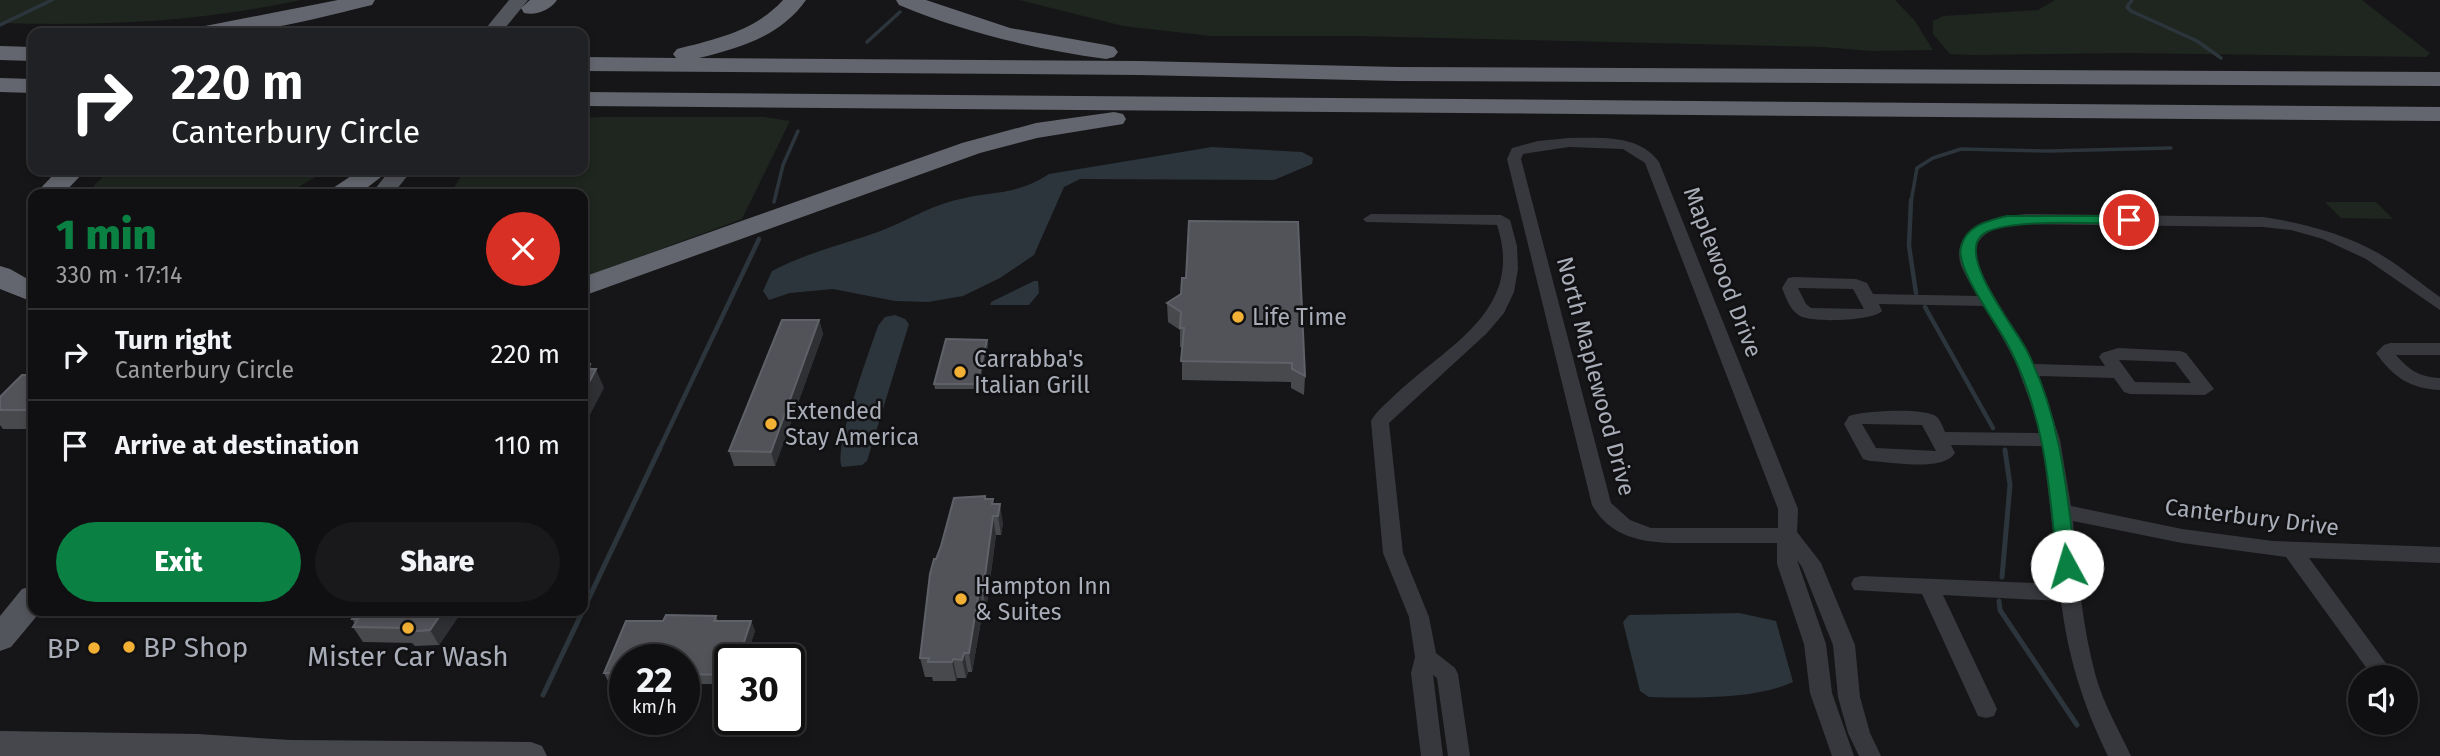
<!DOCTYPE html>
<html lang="en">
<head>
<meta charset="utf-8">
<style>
  body { margin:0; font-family:"Fira Sans",sans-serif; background:#19191b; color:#f1f3f6; height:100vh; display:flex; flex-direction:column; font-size:26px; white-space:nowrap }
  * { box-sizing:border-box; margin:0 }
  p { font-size:23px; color:#9c9d9f }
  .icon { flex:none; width:38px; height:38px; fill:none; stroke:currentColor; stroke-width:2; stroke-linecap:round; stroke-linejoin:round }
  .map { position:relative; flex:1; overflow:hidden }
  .drawer { position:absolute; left:28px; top:189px; width:560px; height:427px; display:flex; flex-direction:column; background:#101012; border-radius:14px; box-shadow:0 4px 10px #0003,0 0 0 2px #303032 }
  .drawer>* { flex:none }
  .guide { position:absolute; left:28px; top:28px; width:560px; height:147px; border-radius:14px; box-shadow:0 4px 10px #0003,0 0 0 2px #303032; background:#202124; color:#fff; overflow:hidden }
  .fabs { position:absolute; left:2348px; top:665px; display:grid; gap:14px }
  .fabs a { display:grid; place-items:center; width:70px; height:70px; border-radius:50%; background:#101012; box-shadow:0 4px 10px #0003,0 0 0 2px #303032; font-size:35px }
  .speed { position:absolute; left:609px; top:644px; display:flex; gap:14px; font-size:35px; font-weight:700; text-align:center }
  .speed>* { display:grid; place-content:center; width:91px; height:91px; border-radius:50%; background:#101012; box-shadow:0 4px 10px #0003,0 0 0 2px #303032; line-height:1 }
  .speed small { font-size:18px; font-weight:400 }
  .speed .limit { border:4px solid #111; border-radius:10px; background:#fff; color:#111 }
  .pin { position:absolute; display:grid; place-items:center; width:60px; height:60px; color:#fff; margin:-30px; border:4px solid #fff; border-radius:50%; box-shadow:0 2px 7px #0007 }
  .me { position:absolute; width:77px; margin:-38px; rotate:354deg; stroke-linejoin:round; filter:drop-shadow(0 0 5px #0008) }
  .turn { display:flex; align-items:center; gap:24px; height:147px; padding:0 28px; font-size:32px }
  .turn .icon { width:91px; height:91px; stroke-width:2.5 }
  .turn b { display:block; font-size:49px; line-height:60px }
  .round { display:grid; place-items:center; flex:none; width:74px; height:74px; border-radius:37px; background:#19191b }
  .overview { display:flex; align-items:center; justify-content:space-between; height:119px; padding:0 28px }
  h1 { font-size:42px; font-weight:800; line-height:52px; color:#0b8043 }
  .cta { display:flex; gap:14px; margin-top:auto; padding:14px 28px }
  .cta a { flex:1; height:80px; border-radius:42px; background:#0b8043; color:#fff; font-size:28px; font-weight:800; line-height:80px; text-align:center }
  .cta a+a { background:#19191b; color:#f1f3f6 }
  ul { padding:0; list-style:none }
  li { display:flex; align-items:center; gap:21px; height:91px; padding:0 28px; border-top:2px solid #303032 }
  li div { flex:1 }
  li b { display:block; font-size:26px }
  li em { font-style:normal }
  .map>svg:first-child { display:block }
  .green { fill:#1e261f }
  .water { fill:#2c353c }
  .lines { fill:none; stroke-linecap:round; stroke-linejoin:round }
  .stream-far2 { stroke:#2c353c; stroke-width:3.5 }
  .stream-far1 { stroke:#2c353c; stroke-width:4.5 }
  .stream { stroke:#2c353c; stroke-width:5 }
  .street { fill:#37383d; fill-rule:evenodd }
  .secondary { fill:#45474d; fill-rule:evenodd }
  .primary { fill:#53555c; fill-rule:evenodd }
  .highway { fill:#63666e; fill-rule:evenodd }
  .wall { fill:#47494d }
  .shaded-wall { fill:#2f3033 }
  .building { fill:#525359; stroke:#5f6168; stroke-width:2 }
  .route { fill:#0b8043; stroke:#07532c; stroke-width:2 }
  .poi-dot { fill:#f2b134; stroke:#111113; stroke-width:2.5 }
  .labels { text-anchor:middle; stroke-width:5; stroke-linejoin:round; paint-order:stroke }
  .street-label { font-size:23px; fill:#a8adb8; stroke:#111113 }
  .poi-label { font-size:23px; fill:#a8adb8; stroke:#111113; text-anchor:start }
  .near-poi-label { font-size:28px; fill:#a8adb8; stroke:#111113; text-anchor:start }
</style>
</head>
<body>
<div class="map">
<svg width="2440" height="756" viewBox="0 0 2440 756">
  <rect width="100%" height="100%" fill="#161618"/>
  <!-- green -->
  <g class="green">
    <path d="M 0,0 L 301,0 C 201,22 102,26 0,23 Z"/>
    <polygon points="1019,0 1895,0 1915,21 1933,50 1872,51 1822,47 1355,36 1211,36 1123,26"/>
    <polygon points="2055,0 2362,0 2430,53 2426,57 2127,53 1969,55 1950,54 1933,34 1933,21 1943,16 2038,10"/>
    <polygon points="604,117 764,117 790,121 742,219 585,277 583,278 583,194 450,194 465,170 583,170 583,118"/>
    <polygon points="111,170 328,170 286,194 90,194 95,184"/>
    <polygon points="2325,202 2376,202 2393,219 2341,218"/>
  </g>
  <!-- water -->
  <g class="water">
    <path d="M 1212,147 L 1302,152 L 1313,158 L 1312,164 L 1274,180 L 1080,179 L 1064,187 L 1034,255 L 1000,278 L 963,296 L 928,302 L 895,301 L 833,289 L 790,293 L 769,300 L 763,291 L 772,271 C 806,253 841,245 878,232 C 903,223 926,208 952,201 C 990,190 1014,197 1049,174 Z"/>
    <polygon points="1034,281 1038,281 1039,293 1029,305 990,305 991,302"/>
    <path d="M 895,315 L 905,319 L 909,324 L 867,461 L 862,465 L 842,467 C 833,448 870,350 878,326 L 885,317 Z"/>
    <path d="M 1739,613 L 1776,621 L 1793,682 C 1755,700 1691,698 1649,697 L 1640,691 L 1623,622 L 1629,615 Z"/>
  </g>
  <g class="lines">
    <!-- stream-far2 -->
    <g class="stream-far2">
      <polyline points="2132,0 2127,7 2131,11 2197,41 2221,58"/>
      <polyline points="0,25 52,0"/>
      <polyline points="867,42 900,12"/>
      <polyline points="774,202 783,165 798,131"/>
      <polyline points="1911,202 1917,168 1933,158 1961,149 2048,151 2171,148"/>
    </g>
    <!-- stream-far1 -->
    <g class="stream-far1">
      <polyline points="1911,200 1909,246 1916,293"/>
      <polyline points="1925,307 1993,428"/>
      <polyline points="659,450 759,239"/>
    </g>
    <!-- stream -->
    <g class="stream">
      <polyline points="2002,577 2010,485 2005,450"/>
      <polyline points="1999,601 2000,610 2077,725"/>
      <polyline points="543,695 660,448"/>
    </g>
    <!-- street -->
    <g class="street">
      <path d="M 1569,138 C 1600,138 1639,134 1659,162 L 1798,509 L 1797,532 L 1821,563 L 1855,645 L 1860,697 L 1870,733 L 1881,756 L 1859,756 L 1848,733 L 1838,697 L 1833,645 L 1802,567 L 1797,560 L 1826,644 L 1832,693 L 1854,756 L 1832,756 L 1810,693 L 1804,644 L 1777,564 L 1777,543 C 1752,543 1726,543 1700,543 C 1660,543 1615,546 1592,505 L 1507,159 L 1512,148 L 1538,141 ZM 1569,147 L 1623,149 L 1645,163 L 1778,509 L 1778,528 L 1651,528 L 1630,520 L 1611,503 L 1521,159 L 1523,154 Z"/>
      <path d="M 1371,214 L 1501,215 L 1510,220 L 1517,246 L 1518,269 L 1514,292 L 1504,313 L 1487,333 L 1389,423 L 1403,553 L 1429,617 L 1436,653 L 1455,668 L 1458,674 L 1470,756 L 1448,756 L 1437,678 L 1433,675 L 1443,756 L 1421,756 L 1411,673 L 1415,657 L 1409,617 L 1383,553 L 1371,421 C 1377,410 1388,402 1397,393 C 1449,344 1525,310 1497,225 L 1366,222 L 1363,219 Z"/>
      <path d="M 2026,214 L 2263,217 C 2303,223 2342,233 2378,253 C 2399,265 2420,283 2440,297 L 2440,310 L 2366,259 L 2323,239 L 2291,230 L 2263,227 L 2016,224 C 1987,228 1966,240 1980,272 L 2034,364 L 2105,366 L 2099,357 L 2102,353 L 2118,348 L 2180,351 L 2186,353 L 2214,389 L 2205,395 L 2130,394 L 2124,392 L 2114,378 L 2039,376 L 2060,440 L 2071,506 L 2182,529 L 2273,541 L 2440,547 L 2440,563 L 2309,558 L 2396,677 L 2373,677 L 2286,557 L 2182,543 L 2073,521 C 2078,573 2082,626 2096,677 C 2104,705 2119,730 2131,756 L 2108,756 C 2083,705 2068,657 2061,601 L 1943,595 L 1997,709 L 1994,716 L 1986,718 L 1978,716 L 1922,594 L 1854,590 L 1851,584 L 1854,578 L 1861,576 L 2059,584 L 2043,446 L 1951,445 L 1955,453 C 1944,472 1891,462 1870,461 L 1863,459 L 1844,424 L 1849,416 C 1863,411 1925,407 1937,417 C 1940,420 1943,427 1945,432 L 2040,433 L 2039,426 L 2015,361 L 1985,306 L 1879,304 L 1882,311 C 1873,321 1813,323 1800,316 C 1790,310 1786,298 1782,288 L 1788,278 L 1794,277 L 1856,279 L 1867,283 L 1873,294 L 1978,296 C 1972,286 1963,273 1960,262 C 1952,225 2000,216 2026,214 ZM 1798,288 L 1853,289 L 1864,309 L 1811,308 L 1806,304 ZM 2119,360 L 2175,362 L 2191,383 L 2135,382 ZM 1862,424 L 1922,425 L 1936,451 L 1876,448 Z"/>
      <path d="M 2390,343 L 2440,343 L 2440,355 L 2396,355 C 2409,370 2419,377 2440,378 L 2440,390 C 2411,389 2393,377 2376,353 L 2384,345 Z"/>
    </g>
    <!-- secondary -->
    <polygon class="secondary" points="0,731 198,734 290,740 531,742 542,746 547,756 0,756"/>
    <!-- primary -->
    <g class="primary">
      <polygon points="509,0 528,0 501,33 482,33"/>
      <polygon points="390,170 412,170 393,194 371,194"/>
      <polygon points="33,586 33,611 41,611 11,647 0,651 0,616 22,589"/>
    </g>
    <!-- highway -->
    <g class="highway">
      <path d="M 338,0 L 375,0 L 372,5 C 313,19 255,36 194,33 L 197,28 L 205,26 Z"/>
      <path d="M 530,0 L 557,0 C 550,10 536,16 524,13 L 521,8 Z"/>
      <path d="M 783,0 L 806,0 C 781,36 740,48 699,58 L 1140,61 L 1397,67 L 2440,72 L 2440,86 L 1397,81 L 1140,75 L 583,71 L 583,57 L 676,58 L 673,54 L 677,49 C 716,39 755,31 783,0 Z"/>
      <path d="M 896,0 L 926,0 L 1010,28 L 1106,45 L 1114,47 L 1118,52 L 1114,57 L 1106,59 C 1035,49 966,33 899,5 Z"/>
      <polygon points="0,46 33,47 33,61 0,60"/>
      <polygon points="0,78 33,79 33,93 0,92"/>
      <polygon points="583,92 2440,107 2440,121 583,106"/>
      <polygon points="1114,112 1123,114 1126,119 1123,124 1037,138 980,153 583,296 583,277 962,143 1036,123"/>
      <polygon points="58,170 86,170 63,194 35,194"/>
      <polygon points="360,170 390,170 359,194 329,194 333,188"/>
      <polygon points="0,266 10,269 33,282 33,302 0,289"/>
    </g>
  </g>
  <!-- wall -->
  <g class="wall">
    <polygon points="1189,221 1305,376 1304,395 1291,388 1291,382 1182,380 1182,347 1180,347 1180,330 1168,322 1167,303 1181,294 1186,278"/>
    <polygon points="819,320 823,334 775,466 734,466 729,451"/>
    <polygon points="987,340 988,345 978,389 935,389 934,384"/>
    <polygon points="33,375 33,429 3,429 0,425 0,397"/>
    <polygon points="985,496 986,499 993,499 993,504 1003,523 1001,535 996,535 986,610 983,610 972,672 968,672 966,678 957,678 956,681 933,681 932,677 925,677 920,658 936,559"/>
    <polygon points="357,611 454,611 458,617 439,645 415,646 412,643 363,642 353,627 355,624 352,619"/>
    <polygon points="666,615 716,616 718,621 751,621 755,631 745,660 730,660 730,684 684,684 684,660 625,660 625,683 609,683 604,673 626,621 663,621"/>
  </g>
  <!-- shaded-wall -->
  <g class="shaded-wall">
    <polygon points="819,320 823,334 775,466 771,452"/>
    <polygon points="987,340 988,345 978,389 977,384"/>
    <polygon points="590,364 594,374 596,369 604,388 583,428 583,394 588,369"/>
    <polygon points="1000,504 1003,523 1001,535 998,516"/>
    <polygon points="993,516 996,535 986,610 983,591"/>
    <polygon points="979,591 983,610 972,672 969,653"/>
    <polygon points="443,611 454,611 458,617 439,645 430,630"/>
    <polygon points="751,621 755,631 745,660 738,660"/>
    <polygon points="964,653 968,672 966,678 962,660"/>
    <polygon points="953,659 957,678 956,681 952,662"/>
  </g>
  <!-- building -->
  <g class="building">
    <polygon points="1189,221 1298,222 1305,376 1292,369 1292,363 1181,361 1184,328 1180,328 1181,312 1167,303 1181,294 1182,278 1186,278"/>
    <polygon points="782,320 819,320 771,452 729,451"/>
    <polygon points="946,339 987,340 977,384 934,384"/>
    <polygon points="583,364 590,364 588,369 596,369 583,394"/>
    <polygon points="22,375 33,375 33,410 0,410 0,397"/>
    <polygon points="985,496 985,499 993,499 992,504 1000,504 998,516 993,516 983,591 979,591 969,653 964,653 962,660 953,659 952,662 928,662 929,658 920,658 930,574 934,559 936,559 941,546 954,498"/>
    <polygon points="357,611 443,611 430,630 405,632 408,628 353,627 358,619 352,619"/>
    <polygon points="666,615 716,616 714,621 751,621 738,660 730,660 730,675 684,674 684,660 625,660 625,673 604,673 626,621 663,621"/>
  </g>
  <!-- route -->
  <path class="route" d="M 2007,216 L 2129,216 L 2136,220 L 2129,224 C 2100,224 1999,217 1981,236 C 1959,258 2013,325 2026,349 C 2061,417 2067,491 2076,566 L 2073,571 L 2060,571 L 2057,566 C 2050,490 2045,416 2009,347 C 1998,325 1955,269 1961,247 C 1966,225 1988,221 2007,216 Z"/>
  <!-- markers -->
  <g class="poi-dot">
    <circle cx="1238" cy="317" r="7"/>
    <circle cx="960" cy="372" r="7"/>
    <circle cx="771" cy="424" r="7"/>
    <circle cx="961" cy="599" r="7"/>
    <circle cx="408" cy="628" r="7"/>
    <circle cx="129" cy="647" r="7"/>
    <circle cx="94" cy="648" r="7"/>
  </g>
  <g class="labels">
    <!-- street labels -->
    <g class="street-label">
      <text transform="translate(1723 272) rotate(69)" y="8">Maplewood Drive</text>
      <text transform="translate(1596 376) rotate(75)" y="8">North Maplewood Drive</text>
      <text transform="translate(2252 517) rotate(7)" y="8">Canterbury Drive</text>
    </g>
    <!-- poi labels -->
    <g class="poi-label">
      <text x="1252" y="325">Life Time</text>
      <text x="974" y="367">Carrabba's<tspan x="974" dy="26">Italian Grill</tspan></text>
      <text x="785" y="419">Extended<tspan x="785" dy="26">Stay America</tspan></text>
      <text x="975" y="594">Hampton Inn<tspan x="975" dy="26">&amp; Suites</tspan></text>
    </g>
    <!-- near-poi labels -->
    <g class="near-poi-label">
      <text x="143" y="657">BP Shop</text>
      <text x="80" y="658" text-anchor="end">BP</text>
      <text x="408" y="666" text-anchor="middle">Mister Car Wash</text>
    </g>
  </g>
</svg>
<div class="fabs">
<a><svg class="icon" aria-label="sound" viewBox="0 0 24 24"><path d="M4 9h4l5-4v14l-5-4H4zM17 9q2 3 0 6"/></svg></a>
</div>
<div class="speed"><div>22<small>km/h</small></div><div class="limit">30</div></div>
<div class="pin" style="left:2129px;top:220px;background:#d93025"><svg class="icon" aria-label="arrive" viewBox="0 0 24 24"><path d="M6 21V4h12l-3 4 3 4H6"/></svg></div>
<svg class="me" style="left:2067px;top:566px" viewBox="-20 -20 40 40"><circle r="19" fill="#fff"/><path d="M0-13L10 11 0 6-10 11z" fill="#0b8043"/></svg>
<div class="guide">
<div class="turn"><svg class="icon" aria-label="right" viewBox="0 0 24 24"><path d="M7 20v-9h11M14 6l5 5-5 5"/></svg><div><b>220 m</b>Canterbury Circle</div></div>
</div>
<section class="drawer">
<div class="overview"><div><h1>1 min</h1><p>330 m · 17:14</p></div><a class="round" style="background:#d93025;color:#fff"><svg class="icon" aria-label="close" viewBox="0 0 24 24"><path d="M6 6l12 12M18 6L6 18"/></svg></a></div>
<ul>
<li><svg class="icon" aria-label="right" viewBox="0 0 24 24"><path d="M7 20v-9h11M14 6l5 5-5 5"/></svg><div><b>Turn right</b><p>Canterbury Circle</p></div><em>220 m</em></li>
<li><svg class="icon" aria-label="arrive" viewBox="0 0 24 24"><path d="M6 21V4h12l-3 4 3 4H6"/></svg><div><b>Arrive at destination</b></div><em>110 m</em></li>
</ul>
<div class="cta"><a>Exit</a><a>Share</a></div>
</section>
</div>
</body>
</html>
